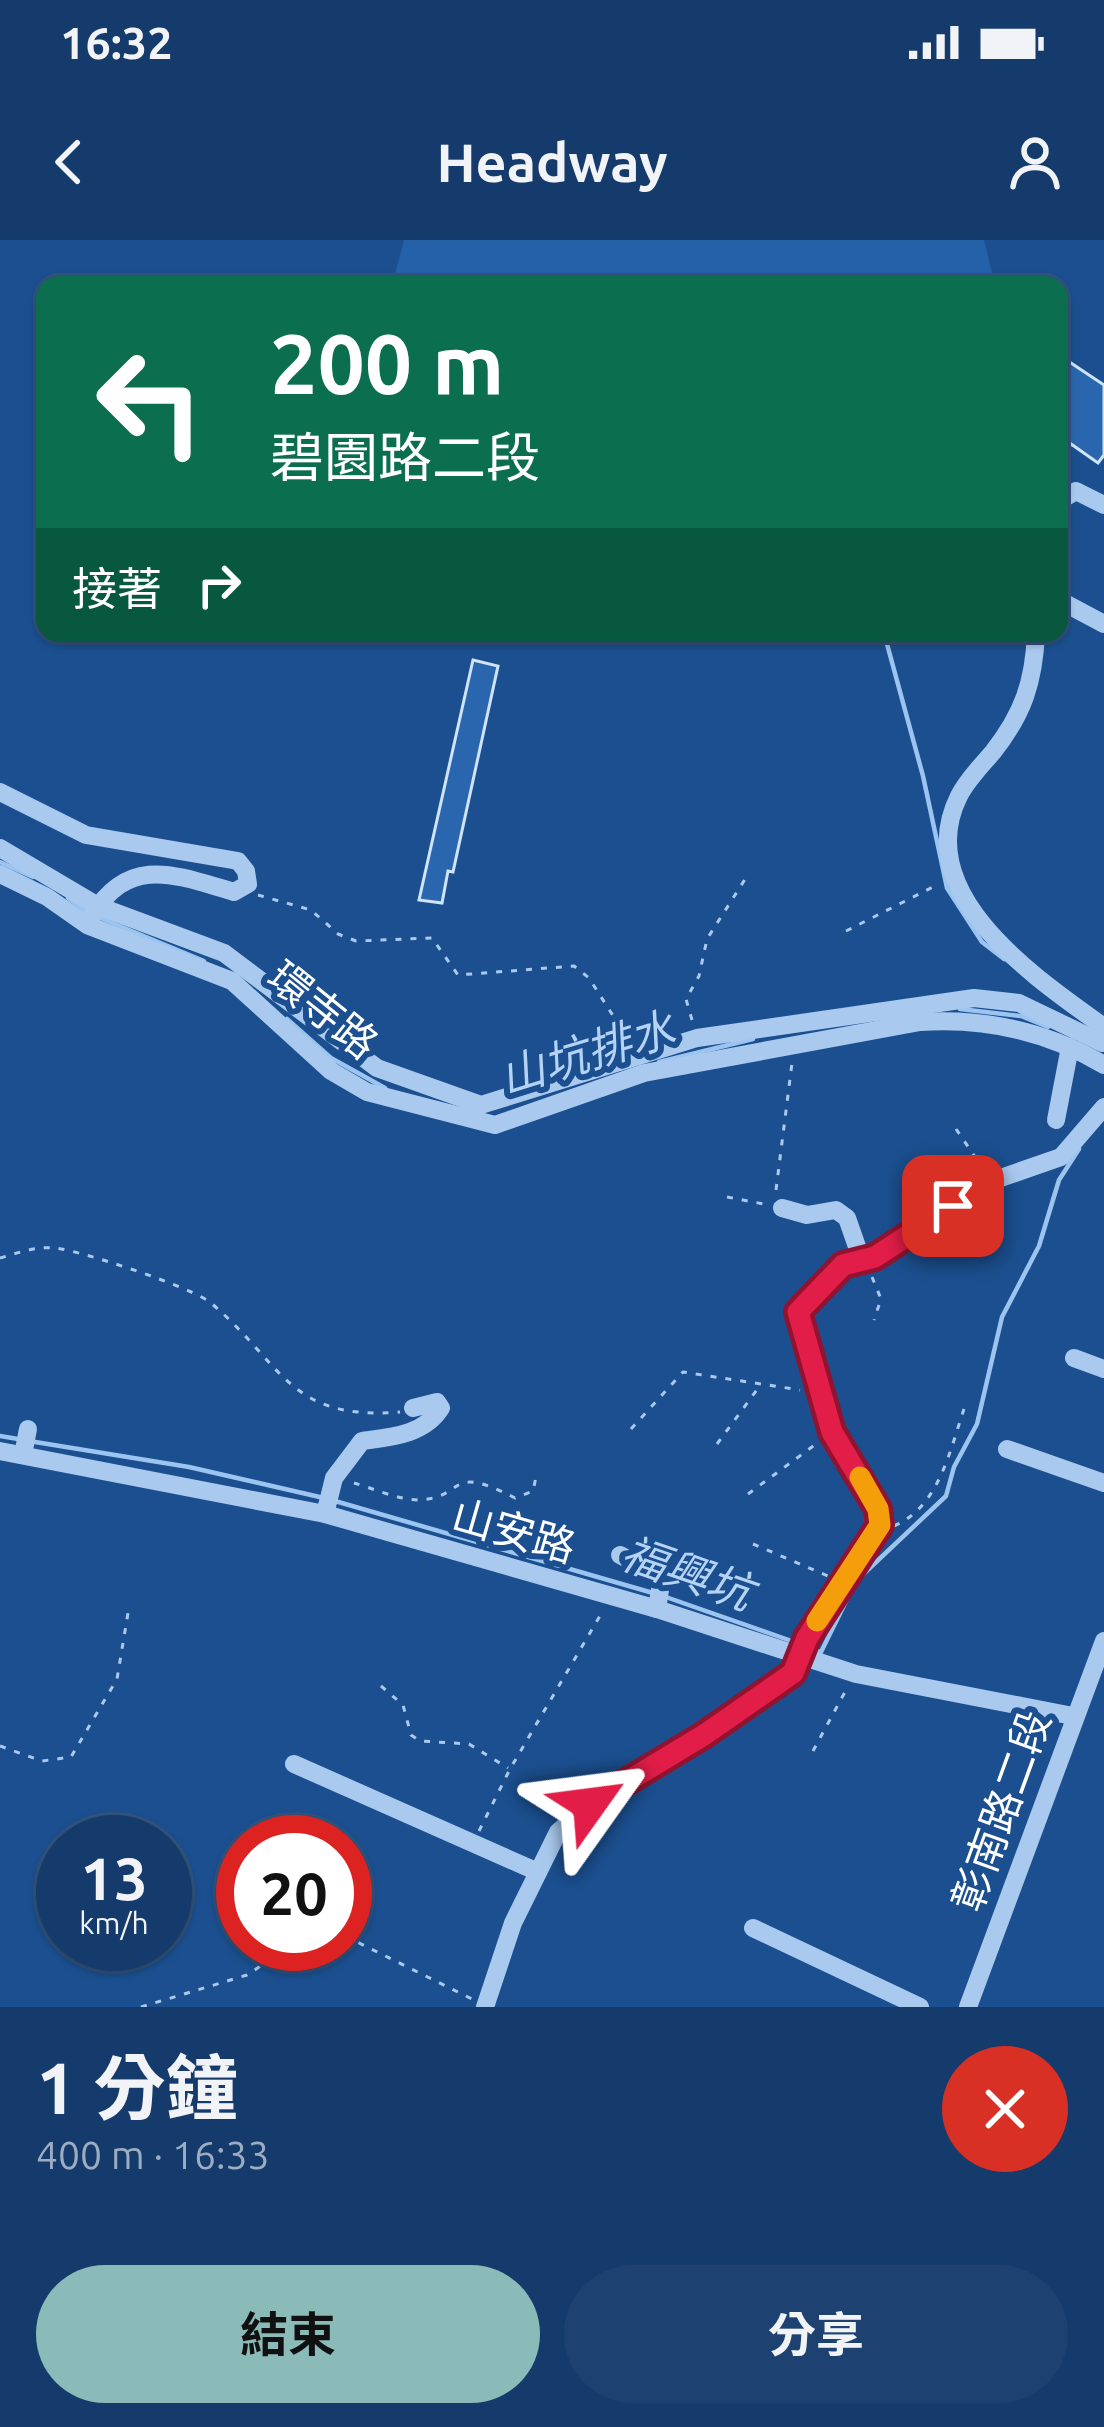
<!DOCTYPE html>
<html lang="zh-TW">
<head>
<meta charset="utf-8">
<style>
  body { margin:0; font-family:Ubuntu,"Noto Sans TC",sans-serif; background:#1d4271; color:#f1f3f6; height:100vh; display:flex; flex-direction:column; font-size:45px; white-space:nowrap }
  * { box-sizing:border-box; margin:0 }
  p { font-size:39px; color:#9dadc1 }
  .icon { flex:none; width:66px; height:66px; fill:none; stroke:currentColor; stroke-width:2; stroke-linecap:round; stroke-linejoin:round }
  .map { position:relative; height:1767px; overflow:hidden }
  .details { display:flex; flex-direction:column; background:#143b6b; flex:1 }
  .details>* { flex:none }
  .guide { position:absolute; left:36px; top:36px; width:1032px; height:366px; border-radius:24px; box-shadow:0 3px 9px #0004,0 0 0 3px #33557e; background:#0b6e4f; color:#fff; overflow:hidden }
  .speed { position:absolute; left:36px; top:1575px; display:flex; gap:24px; font-size:60px; font-weight:700; text-align:center }
  .speed>* { display:grid; place-content:center; width:156px; height:156px; border-radius:50%; background:#143b6b; box-shadow:0 3px 9px #0004,0 0 0 3px #33557e; line-height:1 }
  .speed small { font-size:30px; font-weight:400 }
  .speed .limit { border:18px solid #d22; background:#fff; color:#111 }
  .pin { position:absolute; display:grid; place-items:center; width:102px; height:102px; color:#fff; margin:-51px; border-radius:24px; box-shadow:0 6px 18px #0006 }
  .me { position:absolute; width:132px; margin:-66px; rotate:59deg; stroke-linejoin:round; filter:drop-shadow(0 0 9px #0008) }
  .turn { display:flex; align-items:center; gap:42px; height:252px; padding:0 36px; font-size:54px }
  .turn .icon { width:156px; height:156px; stroke-width:2.5 }
  .turn b { display:block; font-size:84px; line-height:102px }
  .then { display:flex; align-items:center; height:114px; padding:0 36px; background:#0003; gap:24px; font-size:45px }
  .round { display:grid; place-items:center; flex:none; width:126px; height:126px; border-radius:63px; background:#1d4271 }
  .overview { display:flex; align-items:center; justify-content:space-between; height:204px; padding:0 36px }
  h1 { font-size:72px; font-weight:700; line-height:90px }
  .cta { display:flex; gap:24px; margin-top:auto; padding:24px 36px }
  .cta a { flex:1; height:138px; border-radius:72px; background:#8bbbb9; color:#111; font-size:48px; font-weight:700; line-height:138px; text-align:center }
  .cta a+a { background:#1d4271; color:#f1f3f6 }
  .status { display:flex; justify-content:space-between; align-items:center; height:84px; padding:0 60px; background:#143b6b; direction:ltr }
  .status svg { height:33px; fill:currentColor }
  header { display:flex; justify-content:space-between; align-items:center; height:156px; padding:0 36px; background:#143b6b; font-size:54px; font-weight:700 }
  .map>svg:first-child { display:block }
  .green { fill:#2461a8 }
  .lines { fill:none; stroke-linecap:round; stroke-linejoin:round }
  .stream { stroke:#9cc4f0; stroke-width:4.5 }
  .building { fill:#2a66ad; stroke:#cfe3fa; stroke-width:3 }
  .path { stroke:#a9c9ee; stroke-width:3; stroke-dasharray:6 9; stroke-linecap:butt }
  .minor { stroke:#a9c9ee; stroke-width:18 }
  .route-casing { stroke:#92132f; stroke-width:30 }
  .route { stroke:#e11d48; stroke-width:21 }
  .slow { stroke:#f59e0b; stroke-width:21 }
  .labels { text-anchor:middle; stroke-width:12; stroke-linejoin:round; paint-order:stroke }
  .street-label { font-size:42px; fill:#fff; stroke:#1b4f8f }
  .water-label { font-size:45px; font-style:italic; fill:#b5d3f5; stroke:#1b4f8f }
</style>
</head>
<body>
<div class="status"><b>16:32</b><svg viewBox="0 0 49 12"><path d="M0 12V9h3v3zM5 12V6h3v6zM10 12V3h3v9zM15 12V0h3v12zM26 1h20v11H26zM47 4h2v5h-2z"/></svg></div>
<header><svg class="icon" aria-label="back" viewBox="0 0 24 24"><path d="M15 5l-7 7 7 7"/></svg>Headway<svg class="icon" aria-label="person" viewBox="0 0 24 24"><circle cx="12" cy="8" r="4"/><path d="M4 21q1-7 8-7t8 7"/></svg></header>
<div class="map">
<svg width="1104" height="1767" viewBox="0 0 1104 1767">
  <rect width="100%" height="100%" fill="#1b4f8f"/>
  <!-- green -->
  <polygon class="green" points="404,0 984,0 995,45 392,45"/>
  <g class="lines">
    <!-- stream -->
    <g class="stream">
      <polyline points="884,393 923,536 947,648 982,702 1004,719"/>
      <polyline points="0,622 33,637"/>
      <polyline points="68,658 88,673"/>
      <polyline points="98,677 204,721"/>
      <polyline points="960,769 1021,776 1048,787"/>
      <polyline points="287,779 331,818 385,848"/>
      <polyline points="659,822 753,799"/>
      <polyline points="0,1196 18,1199"/>
      <polyline points="29,1201 189,1227 324,1258"/>
      <polyline points="335,1261 653,1353"/>
      <polyline points="663,1356 800,1404"/>
      <polyline points="811,1408 821,1412 856,1341 946,1256 954,1227 977,1184 1002,1077 1039,1006 1059,940 1079,909"/>
    </g>
  </g>
  <!-- building -->
  <g class="building">
    <polygon points="1059,115 1104,145 1104,215 1098,223 1071,204 1059,223"/>
    <polygon points="473,420 498,426 453,632 448,631 442,663 419,660"/>
  </g>
  <g class="lines">
    <!-- path -->
    <g class="path">
      <polyline points="258,655 311,670 338,694 356,701 432,698 458,735 574,726 589,738 631,804"/>
      <polyline points="846,691 937,645"/>
      <polyline points="692,780 686,759 699,736 707,699 749,633"/>
      <polyline points="956,889 984,930"/>
      <polyline points="776,950 792,823"/>
      <polyline points="727,957 769,965"/>
      <path d="M 0,1018 C 17,1013 37,1006 55,1008 C 79,1010 194,1048 211,1063 C 284,1125 288,1181 400,1172"/>
      <polyline points="872,1037 881,1059 874,1080"/>
      <polyline points="631,1189 683,1132 800,1150"/>
      <polyline points="717,1204 759,1147"/>
      <path d="M 354,1243 C 372,1248 399,1260 418,1260 C 468,1258 445,1222 515,1258 L 533,1251 L 536,1237"/>
      <polyline points="748,1254 816,1204"/>
      <path d="M 894,1286 C 939,1267 950,1210 964,1169"/>
      <polyline points="753,1304 828,1336"/>
      <polyline points="381,1446 403,1465 411,1495 420,1501 469,1504 508,1528"/>
      <polyline points="0,1506 42,1521 71,1517 117,1439 128,1373"/>
      <polyline points="813,1511 846,1450"/>
      <polyline points="479,1591 510,1529 604,1369"/>
      <polyline points="345,1696 472,1759"/>
      <polyline points="141,1767 247,1735 294,1704"/>
    </g>
    <!-- minor -->
    <g class="minor">
      <polyline points="1059,261 1076,251 1104,265"/>
      <polyline points="1059,360 1104,384"/>
      <path d="M 1036,393 C 1034,442 1023,474 993,512 C 981,526 967,540 959,556 C 909,655 1039,740 1104,787"/>
      <path d="M 0,552 L 86,595 L 238,621 L 246,631 L 248,644 L 234,652 C 176,635 129,614 92,676"/>
      <polyline points="0,608 98,666 224,713 377,828 481,865 697,798 974,758 1019,763 1102,803"/>
      <path d="M 0,634 L 47,657 L 87,685 L 232,741 L 331,831 L 367,852 L 495,885 L 644,833 L 920,782 C 985,778 1047,791 1104,825"/>
      <polyline points="1056,880 1070,807"/>
      <polyline points="782,968 807,975 836,970 847,978 862,1021"/>
      <polyline points="1074,1118 1104,1129"/>
      <polyline points="1007,1209 1104,1243"/>
      <polyline points="0,1211 325,1274 657,1369 856,1434 1073,1476"/>
      <polyline points="23,1215 28,1189"/>
      <path d="M 325,1274 L 334,1238 L 362,1201 C 391,1197 424,1195 441,1168 L 437,1162 L 413,1168"/>
      <polyline points="620,1315 662,1337 657,1369"/>
      <polyline points="294,1524 538,1632"/>
      <polyline points="753,1688 920,1767"/>
      <polyline points="485,1767 513,1683 558,1592 590,1564 704,1495 793,1433 807,1398 880,1285 878,1269 832,1193 798,1072 843,1025 875,1017 992,941 1061,917 1104,867"/>
      <polyline points="968,1767 1104,1401"/>
    </g>
  </g>
  <g class="lines">
    <defs>
      <polyline id="route" points="590,1564 704,1495 793,1433 807,1398 880,1285 878,1269 832,1192 798,1072 843,1025 875,1017 953,966"/>
    </defs>
    <!-- route casing -->
    <use href="#route" class="route-casing"/>
    <!-- route -->
    <use href="#route" class="route"/>
    <!-- slow -->
    <polyline class="slow" points="817,1381 880,1285 878,1269 860,1237"/>
  </g>
  <g class="labels">
    <!-- street labels -->
    <g class="street-label">
      <text transform="translate(323 770) rotate(39)" y="15">環寺路</text>
      <text transform="translate(514 1291) rotate(16)" y="15">山安路</text>
      <text transform="translate(1001 1571) rotate(-70)" y="15">彰南路二段</text>
    </g>
    <!-- water labels -->
    <g class="water-label">
      <text transform="translate(587 813) rotate(-17)" y="16">山坑排水</text>
      <text transform="translate(687 1333) rotate(19)" y="16">福興坑</text>
    </g>
  </g>
</svg>
<div class="speed"><div>13<small>km/h</small></div><div class="limit">20</div></div>
<div class="pin" style="left:953px;top:966px;background:#d93025"><svg class="icon" aria-label="arrive" viewBox="0 0 24 24"><path d="M6 21V4h12l-3 4 3 4H6"/></svg></div>
<svg class="me" style="left:590px;top:1564px" viewBox="-20 -20 40 40"><path d="M0-17L14 15 0 8-14 15z" fill="#e11d48" stroke="#fff" stroke-width="4"/></svg>
<div class="guide">
<div class="turn"><svg class="icon" aria-label="left" viewBox="0 0 24 24"><path d="M17 20v-9H6M10 6l-5 5 5 5"/></svg><div><b>200 m</b>碧園路二段</div></div>
<div class="then">接著<svg class="icon" aria-label="right" viewBox="0 0 24 24"><path d="M7 20v-9h11M14 6l5 5-5 5"/></svg></div>
</div>
</div>
<section class="details">
<div class="overview"><div><h1>1 分鐘</h1><p>400 m · 16:33</p></div><a class="round" style="background:#d93025;color:#fff"><svg class="icon" aria-label="close" viewBox="0 0 24 24"><path d="M6 6l12 12M18 6L6 18"/></svg></a></div>
<div class="cta"><a>結束</a><a>分享</a></div>
</section>
</body>
</html>
